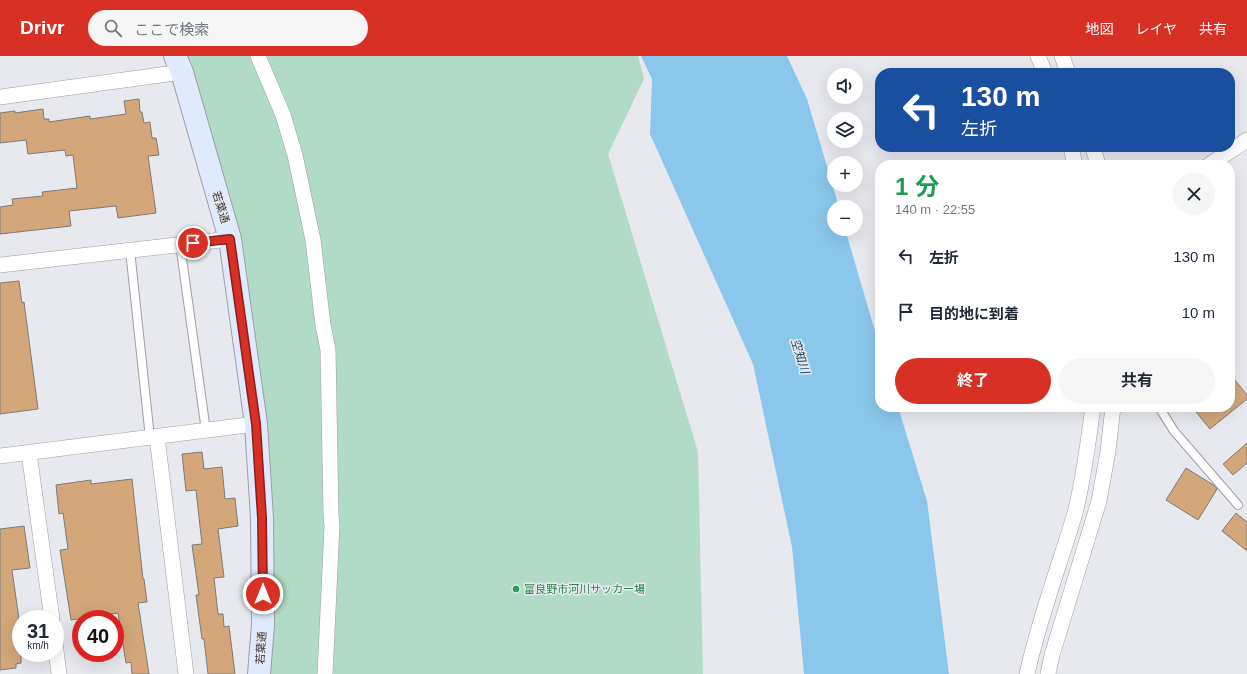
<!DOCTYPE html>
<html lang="ja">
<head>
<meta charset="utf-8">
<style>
  body { margin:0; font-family:Helvetica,"Noto Sans JP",sans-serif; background:#f6f6f7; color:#1f2937; height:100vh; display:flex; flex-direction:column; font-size:15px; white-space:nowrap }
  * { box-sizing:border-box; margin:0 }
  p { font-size:13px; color:#747a83 }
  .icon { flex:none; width:22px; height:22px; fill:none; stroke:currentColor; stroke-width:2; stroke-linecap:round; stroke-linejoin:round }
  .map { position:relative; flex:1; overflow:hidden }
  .panel { position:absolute; left:875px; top:104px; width:360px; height:252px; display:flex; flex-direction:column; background:#fff; border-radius:16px; box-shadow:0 4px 16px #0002 }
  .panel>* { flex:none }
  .banner { position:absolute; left:875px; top:12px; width:360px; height:84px; border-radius:16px; box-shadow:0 4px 16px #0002; background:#1a4fa0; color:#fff; overflow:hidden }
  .controls { position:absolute; left:827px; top:12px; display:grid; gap:8px }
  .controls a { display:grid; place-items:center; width:36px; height:36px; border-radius:50%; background:#fff; box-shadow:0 4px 16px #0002; font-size:20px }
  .speed { position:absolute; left:12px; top:554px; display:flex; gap:8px; font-size:20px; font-weight:700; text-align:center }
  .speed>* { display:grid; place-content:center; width:52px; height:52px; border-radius:50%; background:#fff; box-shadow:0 4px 16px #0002; line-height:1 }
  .speed small { font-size:10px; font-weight:400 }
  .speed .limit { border:6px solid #d22; background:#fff; color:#111 }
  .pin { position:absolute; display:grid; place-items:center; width:34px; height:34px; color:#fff; margin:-17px; border:2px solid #fff; border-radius:50%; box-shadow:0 1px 4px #0007 }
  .me { position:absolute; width:44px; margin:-22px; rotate:0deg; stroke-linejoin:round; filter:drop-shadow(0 0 3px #0008) }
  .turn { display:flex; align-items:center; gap:14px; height:84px; padding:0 20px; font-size:18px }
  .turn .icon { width:52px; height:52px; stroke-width:2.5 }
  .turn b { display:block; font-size:28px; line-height:34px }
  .round { display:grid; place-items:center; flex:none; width:42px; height:42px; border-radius:21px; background:#f6f6f7 }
  .overview { display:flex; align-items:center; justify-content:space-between; height:68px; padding:0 20px }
  h1 { font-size:24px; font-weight:700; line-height:30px; color:#1e9e55 }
  .action { display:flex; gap:8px; margin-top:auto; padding:8px 20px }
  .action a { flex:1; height:46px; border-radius:24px; background:#d93025; color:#fff; font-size:16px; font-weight:700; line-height:46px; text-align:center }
  .action a+a { background:#f6f6f7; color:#1f2937 }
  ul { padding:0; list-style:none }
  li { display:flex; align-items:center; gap:12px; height:56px; padding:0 20px }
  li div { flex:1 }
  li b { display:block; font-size:15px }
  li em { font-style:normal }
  header { display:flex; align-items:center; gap:24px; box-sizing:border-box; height:56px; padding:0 20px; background:#d93025; color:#fff }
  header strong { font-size:19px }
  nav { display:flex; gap:22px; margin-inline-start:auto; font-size:14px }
  .search { width:280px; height:36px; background:#f6f6f7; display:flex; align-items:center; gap:10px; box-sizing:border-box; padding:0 14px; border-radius:22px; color:#747a83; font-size:15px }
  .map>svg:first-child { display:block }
  .green { fill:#b1dbc6 }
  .water { fill:#8ac7ea }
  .building { fill:#d3a77a; stroke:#7f7a76 }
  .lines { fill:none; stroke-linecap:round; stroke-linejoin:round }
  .lane-casing { stroke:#9e9ea4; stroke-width:10 }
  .street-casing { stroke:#9e9ea4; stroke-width:16 }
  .secondary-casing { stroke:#9e9ea4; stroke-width:24 }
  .lane { stroke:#fff; stroke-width:8 }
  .street { stroke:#fff; stroke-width:15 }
  .secondary { stroke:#dfeafe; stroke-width:22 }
  .route-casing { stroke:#8d1f18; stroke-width:10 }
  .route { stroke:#d93025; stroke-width:7 }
  .leisure-dot { fill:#2e9e5b; stroke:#e8e9ef; stroke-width:1.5 }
  .labels { text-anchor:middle; stroke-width:3; stroke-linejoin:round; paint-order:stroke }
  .street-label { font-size:11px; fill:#393a3c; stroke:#e8e9ef }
  .leisure-label { font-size:11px; fill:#27864d; stroke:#e8e9ef; text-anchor:start }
  .water-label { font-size:12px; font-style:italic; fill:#1d4d65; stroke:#e8e9ef }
</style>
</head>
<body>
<header>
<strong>Drivr</strong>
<div class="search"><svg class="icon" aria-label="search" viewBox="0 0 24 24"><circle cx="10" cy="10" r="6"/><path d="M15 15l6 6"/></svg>ここで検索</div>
<nav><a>地図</a><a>レイヤ</a><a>共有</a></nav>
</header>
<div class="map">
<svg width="1247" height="618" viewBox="0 0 1247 618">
  <rect width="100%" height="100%" fill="#e8e9ef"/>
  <!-- green -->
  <polygon class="green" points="175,0 638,0 644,23 608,98 698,396 703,618 259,618 263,569 230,183"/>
  <!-- water -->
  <polygon class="water" points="641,0 787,0 807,43 839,151 834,151 834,173 845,173 880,292 880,351 898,351 927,445 949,618 804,618 792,491 753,308 650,78 652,23"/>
  <!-- building -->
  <g class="building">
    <polygon points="139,43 140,56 142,56 144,67 150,66 152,82 156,82 159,99 148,100 156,157 118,162 116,150 69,155 71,170 0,178 0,151 13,149 12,143 43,140 42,136 77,132 73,99 66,100 65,94 28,98 26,84 0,87 0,57 15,55 15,57 43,53 44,63 49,63 49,66 90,60 90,63 126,58 124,45"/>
    <polygon points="19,225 22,247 24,246 38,353 0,358 0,227"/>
    <polygon points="1230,318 1247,339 1247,343 1210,373 1192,351 1230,351"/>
    <polygon points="1247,387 1247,407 1233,419 1223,408"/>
    <polygon points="202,396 204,413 222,411 225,443 235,442 238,470 218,473 224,521 214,522 218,558 223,558 224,571 229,570 235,618 208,618 204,583 202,583 196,539 199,539 192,489 202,488 196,434 186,435 182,398"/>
    <polygon points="1186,412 1215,430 1217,433 1198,464 1166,444"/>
    <polygon points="132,423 143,523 144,523 147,546 138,547 149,618 132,618 131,606 126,607 118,557 71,564 60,494 68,493 63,457 59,458 56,429 91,424 91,428"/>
    <polygon points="1236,457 1247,466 1247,495 1222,475"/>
    <polygon points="24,470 30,512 12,514 19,563 21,563 21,607 16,608 16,612 0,614 0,473"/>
  </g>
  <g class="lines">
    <defs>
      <g id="lane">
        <polyline points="180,188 206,375"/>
        <polyline points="130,194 150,382"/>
        <polyline points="1159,351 1174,375 1238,449"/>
      </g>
      <g id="street">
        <polyline points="258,0 283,59 295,99 313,184 323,269 328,294 331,460 332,470 325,618"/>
        <polyline points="1038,0 1045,17"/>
        <polyline points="1062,0 1068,17"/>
        <polyline points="0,41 182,16"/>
        <polyline points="1071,91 1075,109"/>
        <polyline points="1093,91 1098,109"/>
        <polyline points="1209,109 1247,84"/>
        <polyline points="0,209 230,183"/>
        <polyline points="157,381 186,618"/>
        <polyline points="29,397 52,563"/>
        <polyline points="0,400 256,368"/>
        <polyline points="55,587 59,618"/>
        <path d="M 1027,618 C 1039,563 1059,511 1075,457 C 1084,422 1088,386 1093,351"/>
        <polyline points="1048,618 1052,599 1099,445 1108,395 1113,351"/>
      </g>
      <polyline id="secondary" points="175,0 182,16 230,183 256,368 262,462 263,569 259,618"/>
    </defs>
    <!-- lane casing -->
    <use href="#lane" class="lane-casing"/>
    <!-- street casing -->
    <use href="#street" class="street-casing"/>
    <!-- secondary casing -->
    <use href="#secondary" class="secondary-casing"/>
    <!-- lane -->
    <use href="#lane" class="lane"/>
    <!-- street -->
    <use href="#street" class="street"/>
    <!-- secondary -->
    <use href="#secondary" class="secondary"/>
  </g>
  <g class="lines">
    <defs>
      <polyline id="route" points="193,187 230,183 256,368 262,462 263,538"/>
    </defs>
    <!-- route casing -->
    <use href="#route" class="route-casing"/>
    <!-- route -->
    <use href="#route" class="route"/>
  </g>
  <!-- markers -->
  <circle class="leisure-dot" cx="516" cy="533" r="4"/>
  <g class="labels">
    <!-- street labels -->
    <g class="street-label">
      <text transform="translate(221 151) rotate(73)" y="4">若葉通</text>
      <text transform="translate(261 592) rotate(-86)" y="4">若葉通</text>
    </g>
    <!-- leisure labels -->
    <g class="leisure-label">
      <text x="524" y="537">富良野市河川サッカー場</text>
    </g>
    <!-- water labels -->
    <g class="water-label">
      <text transform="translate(800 300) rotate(73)" y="4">空知川</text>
    </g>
  </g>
</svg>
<div class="controls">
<a><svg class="icon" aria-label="sound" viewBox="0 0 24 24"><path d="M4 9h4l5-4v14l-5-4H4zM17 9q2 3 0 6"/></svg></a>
<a><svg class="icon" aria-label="layers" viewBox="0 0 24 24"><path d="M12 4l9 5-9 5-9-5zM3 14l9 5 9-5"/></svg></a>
<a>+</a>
<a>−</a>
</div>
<div class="speed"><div>31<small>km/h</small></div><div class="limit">40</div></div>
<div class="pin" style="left:193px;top:187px;background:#d93025"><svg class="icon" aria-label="arrive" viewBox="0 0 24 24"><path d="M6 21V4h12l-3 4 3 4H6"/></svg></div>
<svg class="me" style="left:263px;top:538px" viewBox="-20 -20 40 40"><circle r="17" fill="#d93025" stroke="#fff" stroke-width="3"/><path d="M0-11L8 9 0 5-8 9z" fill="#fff"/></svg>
<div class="banner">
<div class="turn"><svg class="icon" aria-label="left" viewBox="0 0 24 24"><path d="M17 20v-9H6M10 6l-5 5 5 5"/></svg><div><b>130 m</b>左折</div></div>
</div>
<section class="panel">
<div class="overview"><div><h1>1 分</h1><p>140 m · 22:55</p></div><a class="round"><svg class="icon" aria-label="close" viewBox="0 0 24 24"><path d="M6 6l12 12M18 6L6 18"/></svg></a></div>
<ul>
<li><svg class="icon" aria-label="left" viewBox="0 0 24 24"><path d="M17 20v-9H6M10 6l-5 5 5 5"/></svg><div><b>左折</b></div><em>130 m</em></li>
<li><svg class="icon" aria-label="arrive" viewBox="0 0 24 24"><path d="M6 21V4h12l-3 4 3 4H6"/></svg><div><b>目的地に到着</b></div><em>10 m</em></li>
</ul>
<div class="action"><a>終了</a><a>共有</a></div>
</section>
</div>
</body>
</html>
